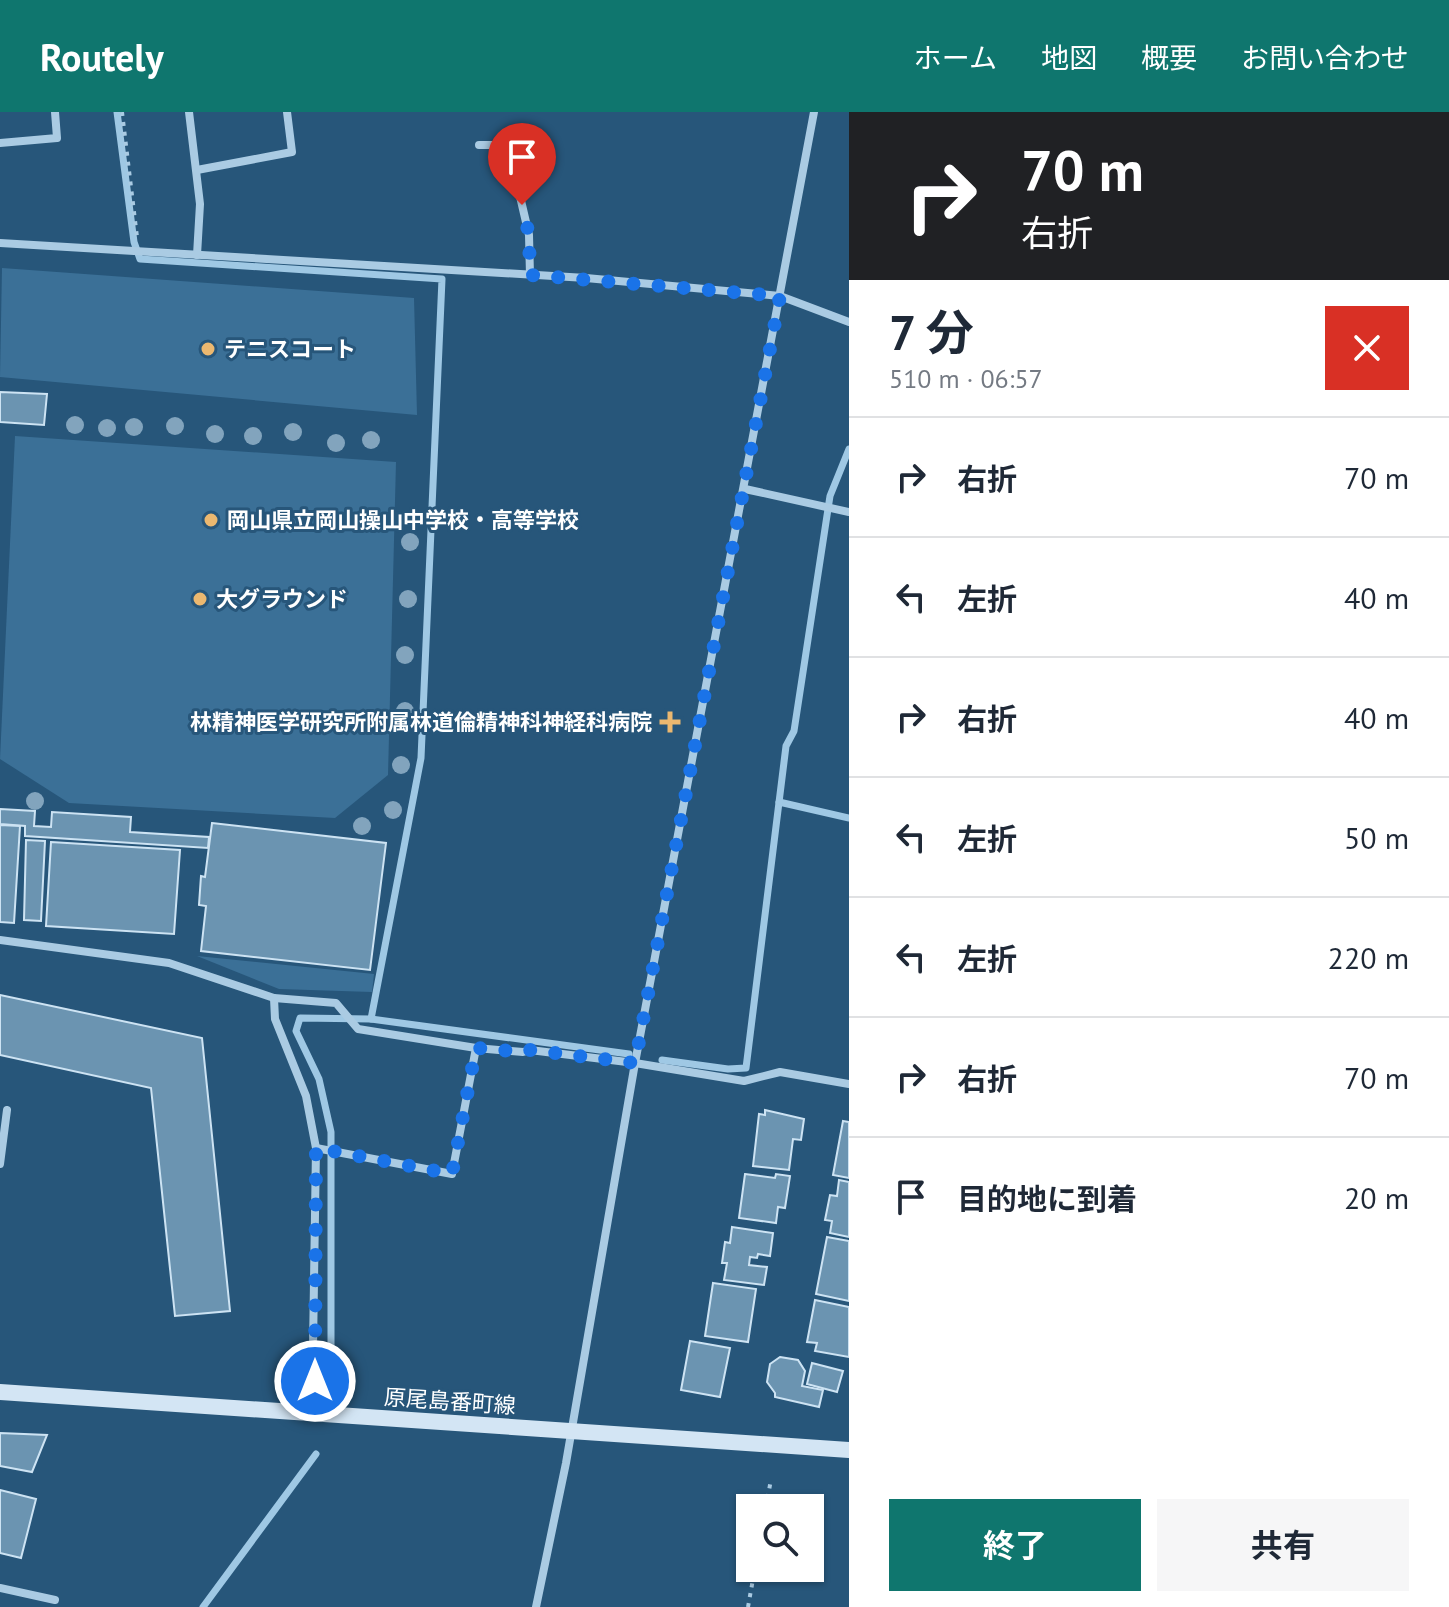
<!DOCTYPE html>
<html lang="ja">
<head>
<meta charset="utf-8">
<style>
  body { margin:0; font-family:"PT Sans","Noto Sans JP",sans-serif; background:#f6f6f7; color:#1f2937; height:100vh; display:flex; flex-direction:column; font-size:30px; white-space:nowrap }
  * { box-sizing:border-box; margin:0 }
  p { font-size:26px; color:#747a83 }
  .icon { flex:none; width:44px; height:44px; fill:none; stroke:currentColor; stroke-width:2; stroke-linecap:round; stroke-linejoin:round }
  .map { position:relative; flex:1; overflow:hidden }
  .side { display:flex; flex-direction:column; background:#fff; width:600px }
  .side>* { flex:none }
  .top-card { background:#202124; color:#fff; overflow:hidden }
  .buttons { position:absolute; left:736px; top:1382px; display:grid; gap:16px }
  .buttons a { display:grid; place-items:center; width:88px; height:88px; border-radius:0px; background:#fff; box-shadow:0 2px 6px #0004; font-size:40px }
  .pin { position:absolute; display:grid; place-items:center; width:68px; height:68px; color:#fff; margin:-82px -34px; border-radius:50% 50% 50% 0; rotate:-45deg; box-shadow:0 0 8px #0007 }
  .pin .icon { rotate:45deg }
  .me { position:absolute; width:88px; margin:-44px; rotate:0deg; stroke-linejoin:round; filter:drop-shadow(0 0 6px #0008) }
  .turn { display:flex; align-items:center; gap:28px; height:168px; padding:0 40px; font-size:36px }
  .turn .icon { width:104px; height:104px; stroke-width:2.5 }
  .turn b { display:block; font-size:56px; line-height:68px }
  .round { display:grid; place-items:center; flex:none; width:84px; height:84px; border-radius:0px; background:#f6f6f7 }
  .overview { display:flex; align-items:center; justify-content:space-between; height:136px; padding:0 40px }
  h1 { font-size:48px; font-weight:700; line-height:60px }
  .action { display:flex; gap:16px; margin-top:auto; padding:16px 40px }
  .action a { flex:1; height:92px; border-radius:0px; background:#0f766e; color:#fff; font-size:32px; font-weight:700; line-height:92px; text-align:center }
  .action a+a { background:#f6f6f7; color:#1f2937 }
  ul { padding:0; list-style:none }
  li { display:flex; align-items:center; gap:24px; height:120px; padding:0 40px; border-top:2px solid #e0e1e3 }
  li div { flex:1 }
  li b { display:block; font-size:30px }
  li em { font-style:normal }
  header { display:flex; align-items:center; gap:48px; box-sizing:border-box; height:112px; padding:0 40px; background:#0f766e; color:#fff }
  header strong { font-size:38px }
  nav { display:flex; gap:44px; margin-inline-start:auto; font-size:28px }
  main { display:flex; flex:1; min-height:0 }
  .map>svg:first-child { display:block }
  .green { fill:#3b7097 }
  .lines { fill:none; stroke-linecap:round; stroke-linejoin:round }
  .stream { stroke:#9fc8e4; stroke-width:7 }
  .building { fill:#6b94b1; stroke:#cde3f3; stroke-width:2 }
  .path { stroke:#aacbe3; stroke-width:4; stroke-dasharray:4 6; stroke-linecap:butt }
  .minor { stroke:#aacbe3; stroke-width:8 }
  .secondary { stroke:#d3e5f4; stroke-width:16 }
  .tree { fill:#82a4bd }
  .route { stroke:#1a73e8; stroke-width:14; stroke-dasharray:0 25.2 }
  .poi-dot { fill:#ebb870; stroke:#27567a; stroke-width:3 }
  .labels { text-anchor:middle; stroke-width:6; stroke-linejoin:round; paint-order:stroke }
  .poi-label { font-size:22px; font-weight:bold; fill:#fff; stroke:#27567a; text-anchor:start }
  .street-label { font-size:22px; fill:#fff; stroke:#27567a }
</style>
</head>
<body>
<header>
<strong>Routely</strong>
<nav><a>ホーム</a><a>地図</a><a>概要</a><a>お問い合わせ</a></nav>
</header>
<main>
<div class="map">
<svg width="849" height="1495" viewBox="0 0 849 1495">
  <rect width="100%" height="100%" fill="#27567a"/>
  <!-- green -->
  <g class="green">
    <polygon points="2,156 414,186 417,303 0,265"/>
    <polygon points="15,324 396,350 388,663 335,706 69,691 0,647"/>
    <polygon points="197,844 374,862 372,880 279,877"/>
  </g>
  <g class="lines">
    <!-- stream -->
    <g class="stream">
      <polyline points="117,0 134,130 140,147 442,167 421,646 371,907"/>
      <polyline points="779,690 849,706"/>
      <polyline points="662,948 728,957 746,956 786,634 794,619 830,384 849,337"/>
      <polyline points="331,1263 331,1020 319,967 296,919 300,906 371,907 629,942"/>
      <polyline points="203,1495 316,1342"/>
    </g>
  </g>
  <!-- building -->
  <g class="building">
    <polygon points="0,280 47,282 44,313 0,310"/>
    <polygon points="0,697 35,699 34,714 51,715 52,700 131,705 130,720 209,725 208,736 25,724 25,714 0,712"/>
    <polygon points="212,711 386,731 370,858 201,839 206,794 199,793 201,764 205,765"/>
    <polygon points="0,713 20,714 14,811 0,810"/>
    <polygon points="26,728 45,729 41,809 24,808"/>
    <polygon points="51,730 180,738 174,822 46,814"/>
    <polygon points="0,883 202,926 230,1199 175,1204 151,976 0,943"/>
    <polygon points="765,998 804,1007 801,1028 793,1027 789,1058 753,1054 759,1002 765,1003"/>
    <polygon points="843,1009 849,1010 849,1066 833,1063"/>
    <polygon points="745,1062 775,1066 776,1062 790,1064 785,1096 778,1095 776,1111 739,1106"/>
    <polygon points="839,1068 849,1070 849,1125 830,1121 832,1109 825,1108 830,1083 837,1084"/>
    <polygon points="732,1115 773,1121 770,1144 758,1142 757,1146 750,1145 749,1153 767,1155 764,1173 724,1168 727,1151 722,1151 725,1130 730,1131"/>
    <polygon points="827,1125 849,1129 849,1189 816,1182"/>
    <polygon points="713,1171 756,1177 748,1230 705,1224"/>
    <polygon points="815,1188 849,1195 849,1245 815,1239 817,1231 807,1230"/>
    <polygon points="690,1229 730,1236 720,1285 681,1278"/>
    <polygon points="780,1245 798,1248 805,1259 802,1274 823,1278 819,1295 775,1285 775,1281 767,1270 770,1252"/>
    <polygon points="812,1251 843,1259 837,1280 807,1272"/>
    <polygon points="0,1321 47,1323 32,1360 0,1354"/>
    <polygon points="0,1378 36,1387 21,1446 0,1441"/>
  </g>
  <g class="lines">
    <!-- path -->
    <g class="path">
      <polyline points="122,0 137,125"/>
      <polyline points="766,1396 771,1367"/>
      <polyline points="748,1495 755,1456"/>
    </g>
    <!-- minor -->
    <g class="minor">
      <polyline points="189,0 200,92 197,143"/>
      <polyline points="0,31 57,26 55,0"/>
      <polyline points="479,33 508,33 529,123 530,163"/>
      <polyline points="197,58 292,40 287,0"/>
      <polyline points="0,131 586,166 780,184 849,210"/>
      <polyline points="745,377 849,400"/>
      <polyline points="0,828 169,851 274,886 336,891 358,917 476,936 523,940 530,938 635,951 744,969 780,960 849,972"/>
      <polyline points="274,886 275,907 306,984 316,1036 312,1302"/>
      <polyline points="316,1036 452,1062 476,936"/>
      <polyline points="0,1052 7,998"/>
      <polyline points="0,1476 55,1488"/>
      <polyline points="536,1495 566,1351 635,951 814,0"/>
    </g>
    <!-- secondary -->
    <polyline class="secondary" points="0,1280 849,1338"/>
  </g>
  <!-- trees -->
  <g class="tree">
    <circle cx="75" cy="313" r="9"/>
    <circle cx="175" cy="314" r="9"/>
    <circle cx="134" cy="315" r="9"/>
    <circle cx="107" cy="316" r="9"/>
    <circle cx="293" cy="320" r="9"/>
    <circle cx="215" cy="322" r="9"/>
    <circle cx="253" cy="324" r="9"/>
    <circle cx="371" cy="328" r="9"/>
    <circle cx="336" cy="331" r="9"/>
    <circle cx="410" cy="430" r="9"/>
    <circle cx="408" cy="487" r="9"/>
    <circle cx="405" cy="543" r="9"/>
    <circle cx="405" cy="599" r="9"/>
    <circle cx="401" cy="653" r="9"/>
    <circle cx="35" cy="689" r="9"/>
    <circle cx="393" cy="698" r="9"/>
    <circle cx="362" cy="714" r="9"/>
  </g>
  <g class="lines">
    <!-- route -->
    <polyline class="route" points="315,1269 316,1036 452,1062 476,936 523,940 530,938 635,951 780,184 530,163 529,123 522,93"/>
  </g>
  <!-- markers -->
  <g class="poi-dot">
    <circle cx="208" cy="237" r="8"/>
    <circle cx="211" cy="408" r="8"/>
    <circle cx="200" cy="487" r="8"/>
    <path d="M666 598h8v8h8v8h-8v8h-8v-8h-8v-8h8z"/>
  </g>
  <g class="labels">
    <!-- poi labels -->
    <g class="poi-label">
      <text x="224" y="245">テニスコート</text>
      <text x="227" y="416">岡山県立岡山操山中学校・高等学校</text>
      <text x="216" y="495">大グラウンド</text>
      <text x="652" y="618" text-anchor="end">林精神医学研究所附属林道倫精神科神経科病院</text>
    </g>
    <!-- street labels -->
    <g class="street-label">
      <text transform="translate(450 1289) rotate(4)" y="8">原尾島番町線</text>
    </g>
  </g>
</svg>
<div class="buttons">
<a><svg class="icon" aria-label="search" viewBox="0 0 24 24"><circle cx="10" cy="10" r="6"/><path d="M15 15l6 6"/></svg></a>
</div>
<div class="pin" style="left:522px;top:93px;background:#d93025"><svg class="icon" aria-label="arrive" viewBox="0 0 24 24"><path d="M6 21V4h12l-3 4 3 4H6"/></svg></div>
<svg class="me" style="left:315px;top:1269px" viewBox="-20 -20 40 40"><circle r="17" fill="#1a73e8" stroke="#fff" stroke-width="3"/><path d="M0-11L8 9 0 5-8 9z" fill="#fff"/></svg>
</div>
<section class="side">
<div class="top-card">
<div class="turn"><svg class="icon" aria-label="right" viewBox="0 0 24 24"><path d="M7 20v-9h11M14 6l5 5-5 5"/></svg><div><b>70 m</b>右折</div></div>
</div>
<div class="overview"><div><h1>7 分</h1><p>510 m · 06:57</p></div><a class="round" style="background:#d93025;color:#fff"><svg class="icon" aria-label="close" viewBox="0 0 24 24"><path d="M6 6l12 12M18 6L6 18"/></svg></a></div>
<ul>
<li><svg class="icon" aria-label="right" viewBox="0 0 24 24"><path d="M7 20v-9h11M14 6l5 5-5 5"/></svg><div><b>右折</b></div><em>70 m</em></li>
<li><svg class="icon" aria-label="left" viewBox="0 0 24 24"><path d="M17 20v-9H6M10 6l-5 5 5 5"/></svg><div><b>左折</b></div><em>40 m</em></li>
<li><svg class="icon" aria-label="right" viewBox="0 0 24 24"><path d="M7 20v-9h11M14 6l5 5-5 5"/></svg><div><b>右折</b></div><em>40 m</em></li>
<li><svg class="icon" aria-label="left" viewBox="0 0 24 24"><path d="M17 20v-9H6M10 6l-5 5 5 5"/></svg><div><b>左折</b></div><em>50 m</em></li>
<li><svg class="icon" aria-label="left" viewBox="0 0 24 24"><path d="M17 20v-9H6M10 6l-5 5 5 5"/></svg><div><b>左折</b></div><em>220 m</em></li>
<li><svg class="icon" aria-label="right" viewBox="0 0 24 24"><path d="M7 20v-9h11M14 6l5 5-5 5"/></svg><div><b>右折</b></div><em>70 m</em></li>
<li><svg class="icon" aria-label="arrive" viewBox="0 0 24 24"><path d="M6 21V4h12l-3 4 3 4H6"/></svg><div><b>目的地に到着</b></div><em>20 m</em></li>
</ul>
<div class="action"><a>終了</a><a>共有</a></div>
</section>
</main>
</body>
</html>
